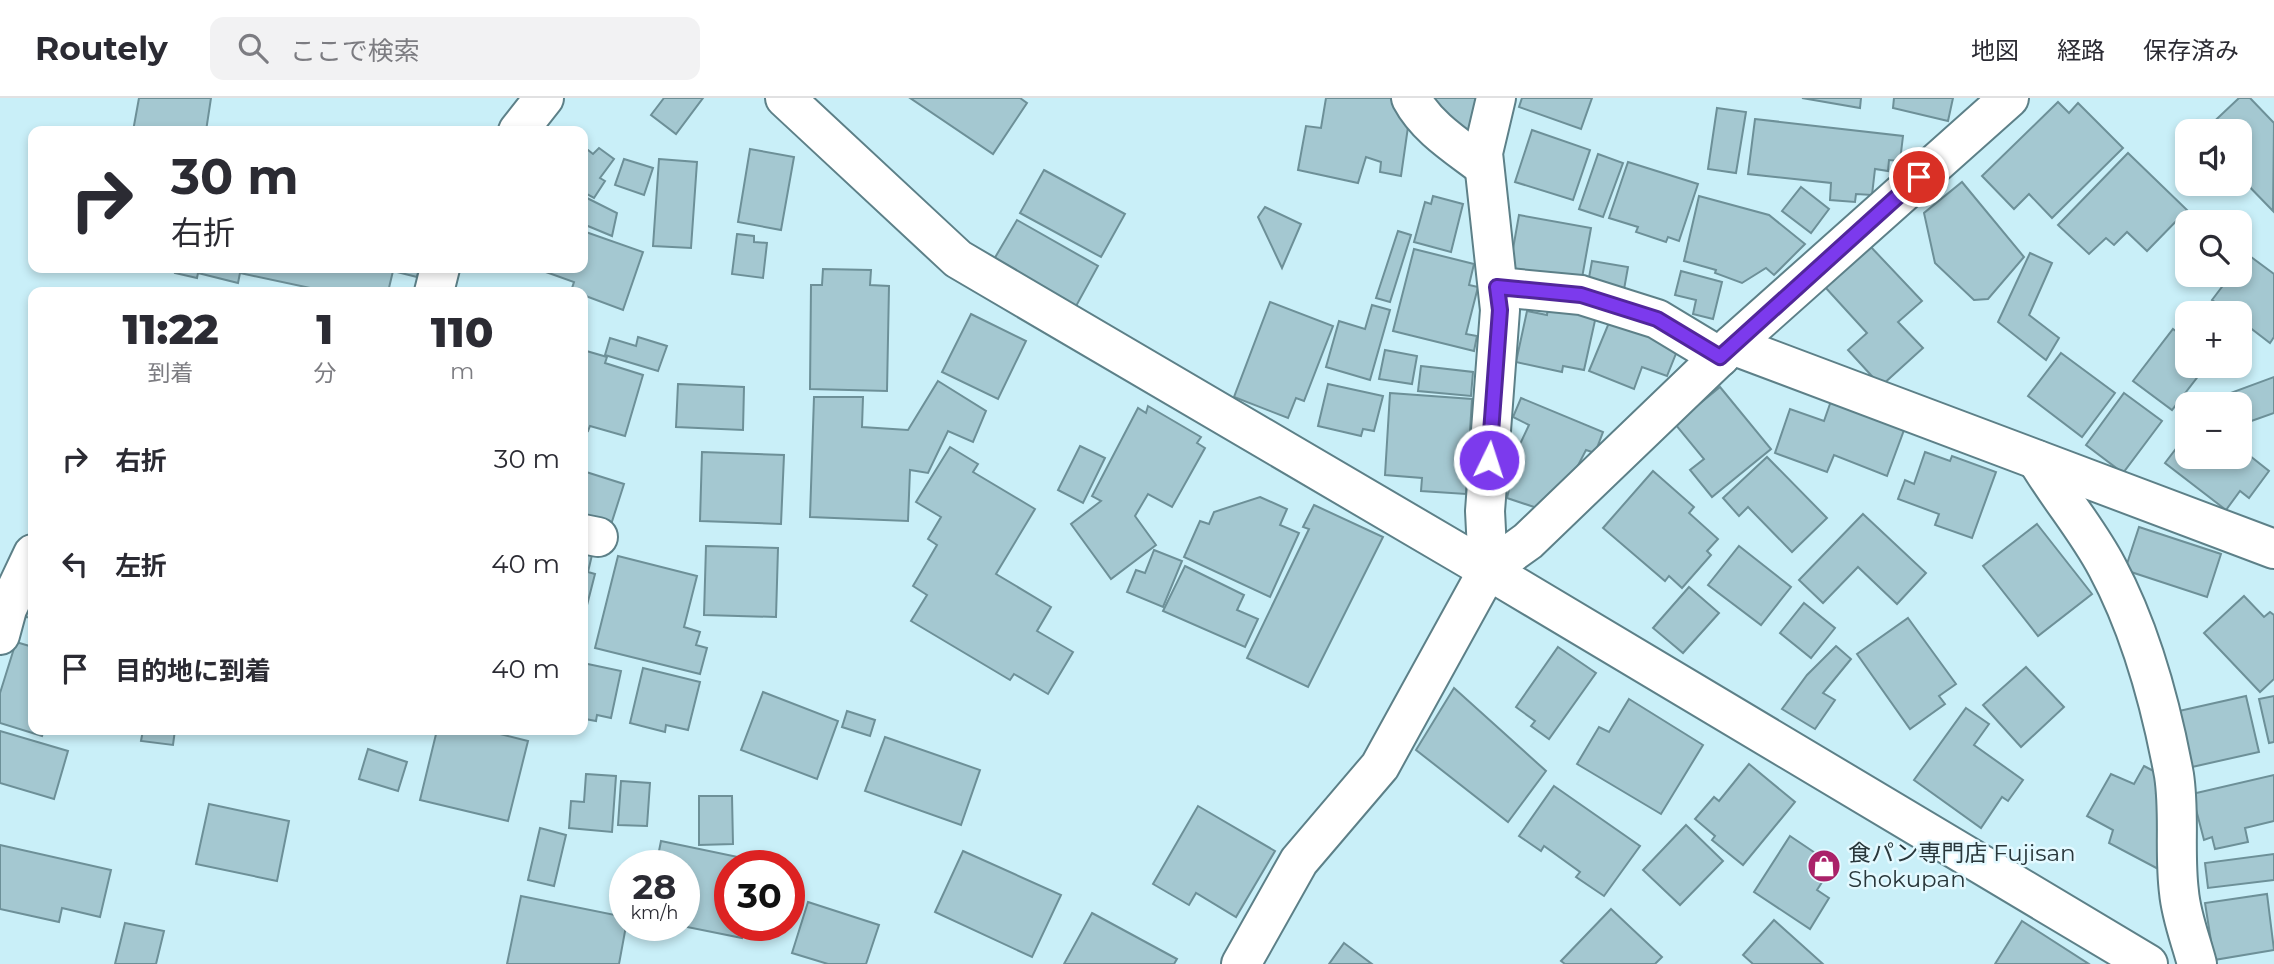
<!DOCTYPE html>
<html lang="ja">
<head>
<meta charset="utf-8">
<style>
  body { margin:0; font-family:Montserrat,"Noto Sans JP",sans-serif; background:#f2f2f3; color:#2b2b33; height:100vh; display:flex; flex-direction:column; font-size:26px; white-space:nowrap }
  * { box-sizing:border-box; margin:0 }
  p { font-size:23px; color:#7c7c81 }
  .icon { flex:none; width:38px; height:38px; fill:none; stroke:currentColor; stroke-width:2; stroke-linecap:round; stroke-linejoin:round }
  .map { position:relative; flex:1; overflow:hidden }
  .details { position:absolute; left:28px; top:189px; width:560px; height:448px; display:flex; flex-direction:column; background:#fff; border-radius:14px; box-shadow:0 4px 10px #0003 }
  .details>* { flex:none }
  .hud { position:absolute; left:28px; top:28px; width:560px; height:147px; border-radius:14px; box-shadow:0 4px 10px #0003; background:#fff; color:#2b2b33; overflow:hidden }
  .controls { position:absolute; left:2175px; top:21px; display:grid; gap:14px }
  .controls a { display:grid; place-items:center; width:77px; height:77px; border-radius:14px; background:#fff; box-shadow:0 4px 10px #0003; font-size:35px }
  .speed { position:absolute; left:609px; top:752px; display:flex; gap:14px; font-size:35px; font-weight:700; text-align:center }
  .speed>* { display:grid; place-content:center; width:91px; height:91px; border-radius:50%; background:#fff; box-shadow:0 4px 10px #0003; line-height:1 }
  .speed small { font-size:18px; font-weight:400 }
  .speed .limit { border:10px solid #d22; background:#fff; color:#111 }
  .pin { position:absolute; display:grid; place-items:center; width:60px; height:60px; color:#fff; margin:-30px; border:4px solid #fff; border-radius:50%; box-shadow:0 2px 7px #0007 }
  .me { position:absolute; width:77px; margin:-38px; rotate:4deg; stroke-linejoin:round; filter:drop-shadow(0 0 5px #0008) }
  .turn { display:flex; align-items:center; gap:24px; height:147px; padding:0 28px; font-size:32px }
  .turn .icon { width:91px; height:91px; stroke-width:2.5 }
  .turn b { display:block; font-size:49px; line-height:60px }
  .eta { display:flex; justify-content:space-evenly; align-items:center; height:119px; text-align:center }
  .eta b { font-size:42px; font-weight:800; line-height:49px }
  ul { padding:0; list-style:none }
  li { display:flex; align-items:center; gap:21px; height:105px; padding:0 28px }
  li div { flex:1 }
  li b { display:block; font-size:26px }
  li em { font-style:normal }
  header { display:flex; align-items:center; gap:42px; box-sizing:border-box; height:98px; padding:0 35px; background:#fff; border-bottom:2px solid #e1e1e2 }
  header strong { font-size:33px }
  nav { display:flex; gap:38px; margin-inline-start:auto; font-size:24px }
  .search { width:490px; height:63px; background:#f2f2f3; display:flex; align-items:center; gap:18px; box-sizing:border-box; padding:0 24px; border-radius:14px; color:#7c7c81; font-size:26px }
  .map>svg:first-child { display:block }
  .building { fill:#a4c8d1; stroke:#6d9098; stroke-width:2 }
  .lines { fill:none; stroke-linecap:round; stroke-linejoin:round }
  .minor-casing { stroke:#5d8088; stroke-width:42 }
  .minor { stroke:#fff; stroke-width:38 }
  .route-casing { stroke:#51269a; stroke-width:18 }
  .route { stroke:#7c3aed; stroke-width:12 }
  .labels { text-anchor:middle; stroke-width:5; stroke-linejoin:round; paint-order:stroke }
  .poi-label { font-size:23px; fill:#29373b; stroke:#e3f9ff; text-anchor:start }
</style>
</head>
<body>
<header>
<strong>Routely</strong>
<div class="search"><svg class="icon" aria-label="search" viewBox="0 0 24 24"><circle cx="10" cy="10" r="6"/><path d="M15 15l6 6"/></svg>ここで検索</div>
<nav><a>地図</a><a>経路</a><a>保存済み</a></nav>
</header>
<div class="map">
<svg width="2274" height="866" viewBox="0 0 2274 866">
  <rect width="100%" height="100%" fill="#c9eff8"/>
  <!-- building -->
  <g class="building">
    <polygon points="139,0 211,0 206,33 133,33"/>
    <polygon points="664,0 703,0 676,36 651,17"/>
    <polygon points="910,0 1020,0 1027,5 993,56"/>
    <polygon points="1326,0 1396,0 1409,22 1401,78 1380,74 1381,64 1366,59 1358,85 1298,72 1306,28 1321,30"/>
    <polygon points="1423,0 1488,0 1469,41"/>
    <polygon points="1522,0 1592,0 1581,31 1519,9"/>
    <polygon points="1802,0 1861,0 1860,10"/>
    <polygon points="1894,0 1953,0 1948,23 1893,10"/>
    <polygon points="2239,0 2250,0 2274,25 2273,113 2240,79 2240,33 2204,33"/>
    <polygon points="2058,4 2069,15 2078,5 2123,50 2052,120 2029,96 2014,111 1982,78"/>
    <polygon points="1717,10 1746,14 1736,75 1708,71"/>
    <polygon points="1755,21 1903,38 1900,63 1889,62 1888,73 1875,71 1872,97 1856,96 1855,104 1830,102 1831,85 1748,76"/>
    <polygon points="1532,32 1590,52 1573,102 1515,84"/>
    <polygon points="583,48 593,56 599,50 614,61 600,80 605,83 594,100 583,94"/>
    <polygon points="750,51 794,59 781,132 738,124"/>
    <polygon points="2128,55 2187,112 2147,153 2127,134 2114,147 2106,140 2089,156 2058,127"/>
    <polygon points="1598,56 1623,65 1603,119 1579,111"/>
    <polygon points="624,61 653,70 644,97 615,87"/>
    <polygon points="659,61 697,64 691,150 653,148"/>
    <polygon points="1628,64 1698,86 1679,143 1668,139 1666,144 1636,134 1638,129 1609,120"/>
    <polygon points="1044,72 1125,116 1101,159 1020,115"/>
    <polygon points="1962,84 2024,159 1988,201 1974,202 1935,165 1924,115"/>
    <polygon points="1801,89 1829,111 1811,135 1782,113"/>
    <polygon points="583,98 617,115 612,138 583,126"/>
    <polygon points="1433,98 1463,106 1451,154 1414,144 1425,104 1431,106"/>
    <polygon points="1699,98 1769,117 1805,146 1774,177 1766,170 1742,185 1715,175 1716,172 1684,163"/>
    <polygon points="1265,109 1301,126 1282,170 1258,119"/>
    <polygon points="1519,117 1591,130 1580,191 1508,179"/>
    <polygon points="1017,122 1098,168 1075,210 993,163"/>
    <polygon points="583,133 643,154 623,212 583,197 583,194 571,193 574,184 546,174 547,170 583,170"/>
    <polygon points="1398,133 1411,137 1390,204 1376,200"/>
    <polygon points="737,136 754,138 754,144 767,145 763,180 732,176"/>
    <polygon points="1870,148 1922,203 1898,224 1923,250 1881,288 1848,252 1867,235 1825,189"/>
    <polygon points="1414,151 1474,166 1469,187 1478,189 1466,236 1477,238 1474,253 1393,233"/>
    <polygon points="2030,155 2052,165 2029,217 2059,240 2046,262 1998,224"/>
    <polygon points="2247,156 2274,176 2274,239 2270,245 2240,222 2240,215 2230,215 2212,202 2231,177 2240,177 2240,165"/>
    <polygon points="1592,163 1628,169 1623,197 1587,191"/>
    <polygon points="176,170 419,170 417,179 393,173 388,194 329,194 240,175 238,185 198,175 197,180 175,175"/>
    <polygon points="823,171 871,172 870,187 889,188 887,293 810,291 811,187 822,187"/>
    <polygon points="1681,173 1722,184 1713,221 1693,216 1696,202 1675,197"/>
    <polygon points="1270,204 1333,228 1304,303 1296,300 1288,320 1234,299"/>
    <polygon points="1549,204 1598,209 1584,272 1563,268 1562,274 1516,264 1527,213 1547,217"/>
    <polygon points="1372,207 1390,212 1370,282 1326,269 1339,223 1365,231"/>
    <polygon points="1613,215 1681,243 1667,278 1642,269 1634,291 1589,273"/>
    <polygon points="971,216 1026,243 998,301 942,274"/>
    <polygon points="2173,231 2188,242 2188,268 2206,268 2172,312 2133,283"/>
    <polygon points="638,239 667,248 658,273 605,257 610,240 636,248"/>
    <polygon points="583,252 607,259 605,265 643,277 625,338 590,328 588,333 583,332"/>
    <polygon points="1385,252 1417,258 1412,286 1379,281"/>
    <polygon points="2061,255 2115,295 2082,339 2028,298"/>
    <polygon points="1421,268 1473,274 1471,298 1418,293"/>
    <polygon points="2274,279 2274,315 2240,327 2240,306 2228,306 2225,297"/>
    <polygon points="938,283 986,313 973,344 948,333 928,375 910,372 908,423 810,419 814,299 863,299 862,329 908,332"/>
    <polygon points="678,286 744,289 743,332 676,329"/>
    <polygon points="1328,286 1383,298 1374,333 1363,331 1361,338 1318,328"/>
    <polygon points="1720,289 1771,351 1712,399 1690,372 1704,361 1675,326"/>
    <polygon points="1390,295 1472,301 1466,396 1421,393 1422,380 1385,377"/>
    <polygon points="2124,295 2162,323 2123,375 2086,347"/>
    <polygon points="1521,300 1603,334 1595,355 1586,352 1571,381 1540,411 1507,400 1520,346 1529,327 1513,319"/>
    <polygon points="1831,303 1904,332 1887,378 1834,357 1827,374 1775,355 1790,311 1824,323"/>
    <polygon points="1148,308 1201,339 1197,345 1205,350 1172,409 1148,396 1135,418 1156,447 1111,481 1071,426 1101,403 1092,398 1138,310 1146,315"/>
    <polygon points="2188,335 2188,359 2240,359 2240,350 2269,373 2249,400 2240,393 2226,412 2165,365"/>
    <polygon points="1080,348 1105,360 1083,405 1058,392"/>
    <polygon points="950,349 978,366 973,374 1035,411 996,476 1051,509 1037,533 1073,554 1048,596 1014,576 1010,582 911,523 927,497 913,488 937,447 928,441 941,419 916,404"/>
    <polygon points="702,354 784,357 781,426 700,423"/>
    <polygon points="1925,354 1950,363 1952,358 1996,374 1972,440 1935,427 1939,416 1898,401 1905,382 1914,386"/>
    <polygon points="1767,359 1827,420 1792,454 1748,409 1739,418 1723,400"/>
    <polygon points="583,373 624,386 608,436 583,428"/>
    <polygon points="1653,373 1694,409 1689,415 1718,441 1707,453 1711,457 1682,490 1669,478 1665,483 1603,430"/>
    <polygon points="1260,399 1287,411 1280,427 1299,435 1270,499 1184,459 1200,423 1209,426 1214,414"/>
    <polygon points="1314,407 1383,439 1308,589 1247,560 1309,431 1303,429"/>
    <polygon points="1863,416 1926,475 1897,506 1858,469 1823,505 1799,482"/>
    <polygon points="2037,426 2092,496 2038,538 1983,468"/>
    <polygon points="2139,429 2221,456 2207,499 2125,472"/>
    <polygon points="706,448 778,450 776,519 704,517"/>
    <polygon points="1739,448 1791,489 1761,527 1708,487"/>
    <polygon points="1154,452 1182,463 1163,509 1127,494 1136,472 1145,475"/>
    <polygon points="583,454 592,457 588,474 595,476 585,515 583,515"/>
    <polygon points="618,458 697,478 684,529 700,534 696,547 707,550 700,576 595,550"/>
    <polygon points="1185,468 1244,497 1237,512 1258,521 1245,549 1163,513"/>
    <polygon points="33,481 33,520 19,518"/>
    <polygon points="1689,489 1719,515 1683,555 1653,530"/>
    <polygon points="2244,498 2264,519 2270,514 2274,517 2274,581 2260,594 2204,535"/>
    <polygon points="1804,505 1835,530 1811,560 1780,535"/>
    <polygon points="1908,520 1956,586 1939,598 1945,606 1910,631 1857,556"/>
    <polygon points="16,544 33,549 33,632 44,632 42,638 0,625 0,595"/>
    <polygon points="1836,548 1851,561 1823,595 1835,602 1815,631 1782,611 1807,577"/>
    <polygon points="1558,549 1596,575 1549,641 1531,628 1535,623 1516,609"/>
    <polygon points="583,565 621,573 611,620 597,617 596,623 585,621 583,629"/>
    <polygon points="2026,569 2064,609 2021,649 1983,607"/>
    <polygon points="643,570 700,584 688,632 666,627 665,634 630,625"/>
    <polygon points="1454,590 1546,673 1508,724 1416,652"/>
    <polygon points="763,594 838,623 817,681 741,652"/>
    <polygon points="2246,598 2259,654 2192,669 2179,613"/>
    <polygon points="2274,598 2274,644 2269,645 2259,601"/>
    <polygon points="1629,601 1703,647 1661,716 1577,666 1599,629 1609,634"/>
    <polygon points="1966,610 1989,626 1974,647 2023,682 2008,703 2002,699 1981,730 1914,682"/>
    <polygon points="847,613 875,622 870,638 842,629"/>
    <polygon points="143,632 175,632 173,647 141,643"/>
    <polygon points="437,632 484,632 528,643 508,723 420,702"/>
    <polygon points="0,633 68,653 54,701 0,685"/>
    <polygon points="885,639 980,672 961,727 865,693"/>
    <polygon points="368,651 407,664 398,693 359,681"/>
    <polygon points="1749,666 1795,704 1743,767 1712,742 1715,738 1695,721 1714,699 1719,703"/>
    <polygon points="2144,668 2165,679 2156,695 2166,702 2164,774 2109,745 2113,732 2087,718 2111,676 2134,686"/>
    <polygon points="586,676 616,678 612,734 569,730 571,703 584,704"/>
    <polygon points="2274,677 2274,723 2245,730 2248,744 2215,751 2212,739 2204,742 2192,696"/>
    <polygon points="621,683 650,685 647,728 618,727"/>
    <polygon points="1554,688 1640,748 1604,798 1576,779 1580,774 1544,748 1541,753 1519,738"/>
    <polygon points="699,698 732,698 733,746 699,747"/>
    <polygon points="209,706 289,723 277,783 196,766"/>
    <polygon points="1198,708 1275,753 1236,819 1196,795 1189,807 1153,786"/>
    <polygon points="1686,727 1723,763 1680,807 1643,772"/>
    <polygon points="540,730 566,737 554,788 528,782"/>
    <polygon points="1790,738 1833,767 1817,792 1829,800 1810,831 1754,794"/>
    <polygon points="661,743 757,763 756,768 730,768 730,828 744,828 742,840 682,828 684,768 656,768"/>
    <polygon points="0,747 111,772 100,819 62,810 59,824 0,811"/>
    <polygon points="963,753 1061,797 1032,859 935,814"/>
    <polygon points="2274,756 2274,782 2208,790 2205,765"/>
    <polygon points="2267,796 2274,852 2214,862 2205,805"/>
    <polygon points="521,798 625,819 626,828 619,866 507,866"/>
    <polygon points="808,804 879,827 866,866 828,866 792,855"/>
    <polygon points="1611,811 1662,859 1655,866 1565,866 1561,863"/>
    <polygon points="1092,815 1177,861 1174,866 1064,866"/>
    <polygon points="1774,822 1823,866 1753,866 1743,857"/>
    <polygon points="2022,823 2089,866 1995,866"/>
    <polygon points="125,825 164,833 156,866 115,866"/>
    <polygon points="1344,845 1372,866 1329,866"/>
  </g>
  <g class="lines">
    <defs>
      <g id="minor">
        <polyline points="785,0 958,161 1488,472 2148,866"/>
        <path d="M 1411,0 C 1427,30 1457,48 1483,68"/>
        <polyline points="518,33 544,0"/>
        <polyline points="1498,189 1581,197 1657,221 1720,259"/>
        <polyline points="434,194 440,170"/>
        <polyline points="1732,247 2274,451"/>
        <path d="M 2037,362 C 2059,399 2087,431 2107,469 C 2141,532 2161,607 2174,677 C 2180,716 2174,755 2179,794 C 2181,818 2191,843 2197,866"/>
        <polyline points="583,436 598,439"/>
        <polyline points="1488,472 1485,413 1500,212 1483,55 1496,0"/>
        <polyline points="0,537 7,511 33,456"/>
        <polyline points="1241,866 1299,763 1380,668 1488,472 1528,443 1732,247 2009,0"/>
      </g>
    </defs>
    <!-- minor casing -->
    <use href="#minor" class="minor-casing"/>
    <!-- minor -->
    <use href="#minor" class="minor"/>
  </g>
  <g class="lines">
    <defs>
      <polyline id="route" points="1489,362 1500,212 1497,189 1581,197 1657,221 1720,259 1919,79"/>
    </defs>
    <!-- route casing -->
    <use href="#route" class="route-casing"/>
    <!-- route -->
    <use href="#route" class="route"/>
  </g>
  <!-- icons -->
  <defs>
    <symbol id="shop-disc" viewBox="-11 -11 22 22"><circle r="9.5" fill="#aa2269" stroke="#e3f9ff"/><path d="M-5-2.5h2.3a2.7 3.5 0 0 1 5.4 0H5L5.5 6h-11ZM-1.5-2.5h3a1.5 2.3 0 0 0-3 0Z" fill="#fff"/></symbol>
  </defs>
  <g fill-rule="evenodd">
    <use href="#shop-disc" x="1805" y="749" width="38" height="38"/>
  </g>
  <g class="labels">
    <!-- poi labels -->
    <g class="poi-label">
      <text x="1848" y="763">食パン専門店 Fujisan<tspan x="1848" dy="26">Shokupan</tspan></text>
    </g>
  </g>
</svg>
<div class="controls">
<a><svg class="icon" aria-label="sound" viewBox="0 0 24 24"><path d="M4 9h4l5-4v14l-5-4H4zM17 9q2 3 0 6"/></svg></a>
<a><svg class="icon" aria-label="search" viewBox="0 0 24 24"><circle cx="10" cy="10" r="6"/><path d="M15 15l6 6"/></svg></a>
<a>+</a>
<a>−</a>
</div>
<div class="speed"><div>28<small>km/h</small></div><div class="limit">30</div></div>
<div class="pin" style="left:1919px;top:79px;background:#d93025"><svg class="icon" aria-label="arrive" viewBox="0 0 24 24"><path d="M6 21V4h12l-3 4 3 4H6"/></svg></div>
<svg class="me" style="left:1489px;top:362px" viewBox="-20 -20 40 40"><circle r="17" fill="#7c3aed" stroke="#fff" stroke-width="3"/><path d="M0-11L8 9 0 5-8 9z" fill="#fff"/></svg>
<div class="hud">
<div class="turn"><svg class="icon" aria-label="right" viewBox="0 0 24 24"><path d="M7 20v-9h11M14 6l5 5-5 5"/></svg><div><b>30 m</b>右折</div></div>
</div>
<section class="details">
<div class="eta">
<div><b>11:22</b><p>到着</p></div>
<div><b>1</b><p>分</p></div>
<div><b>110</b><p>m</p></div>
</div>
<ul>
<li><svg class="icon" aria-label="right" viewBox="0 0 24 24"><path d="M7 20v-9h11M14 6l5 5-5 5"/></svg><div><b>右折</b></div><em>30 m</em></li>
<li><svg class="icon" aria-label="left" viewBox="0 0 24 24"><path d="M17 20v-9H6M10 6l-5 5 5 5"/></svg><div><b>左折</b></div><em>40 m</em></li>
<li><svg class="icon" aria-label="arrive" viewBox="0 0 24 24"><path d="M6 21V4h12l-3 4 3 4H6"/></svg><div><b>目的地に到着</b></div><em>40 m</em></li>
</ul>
</section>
</div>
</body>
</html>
